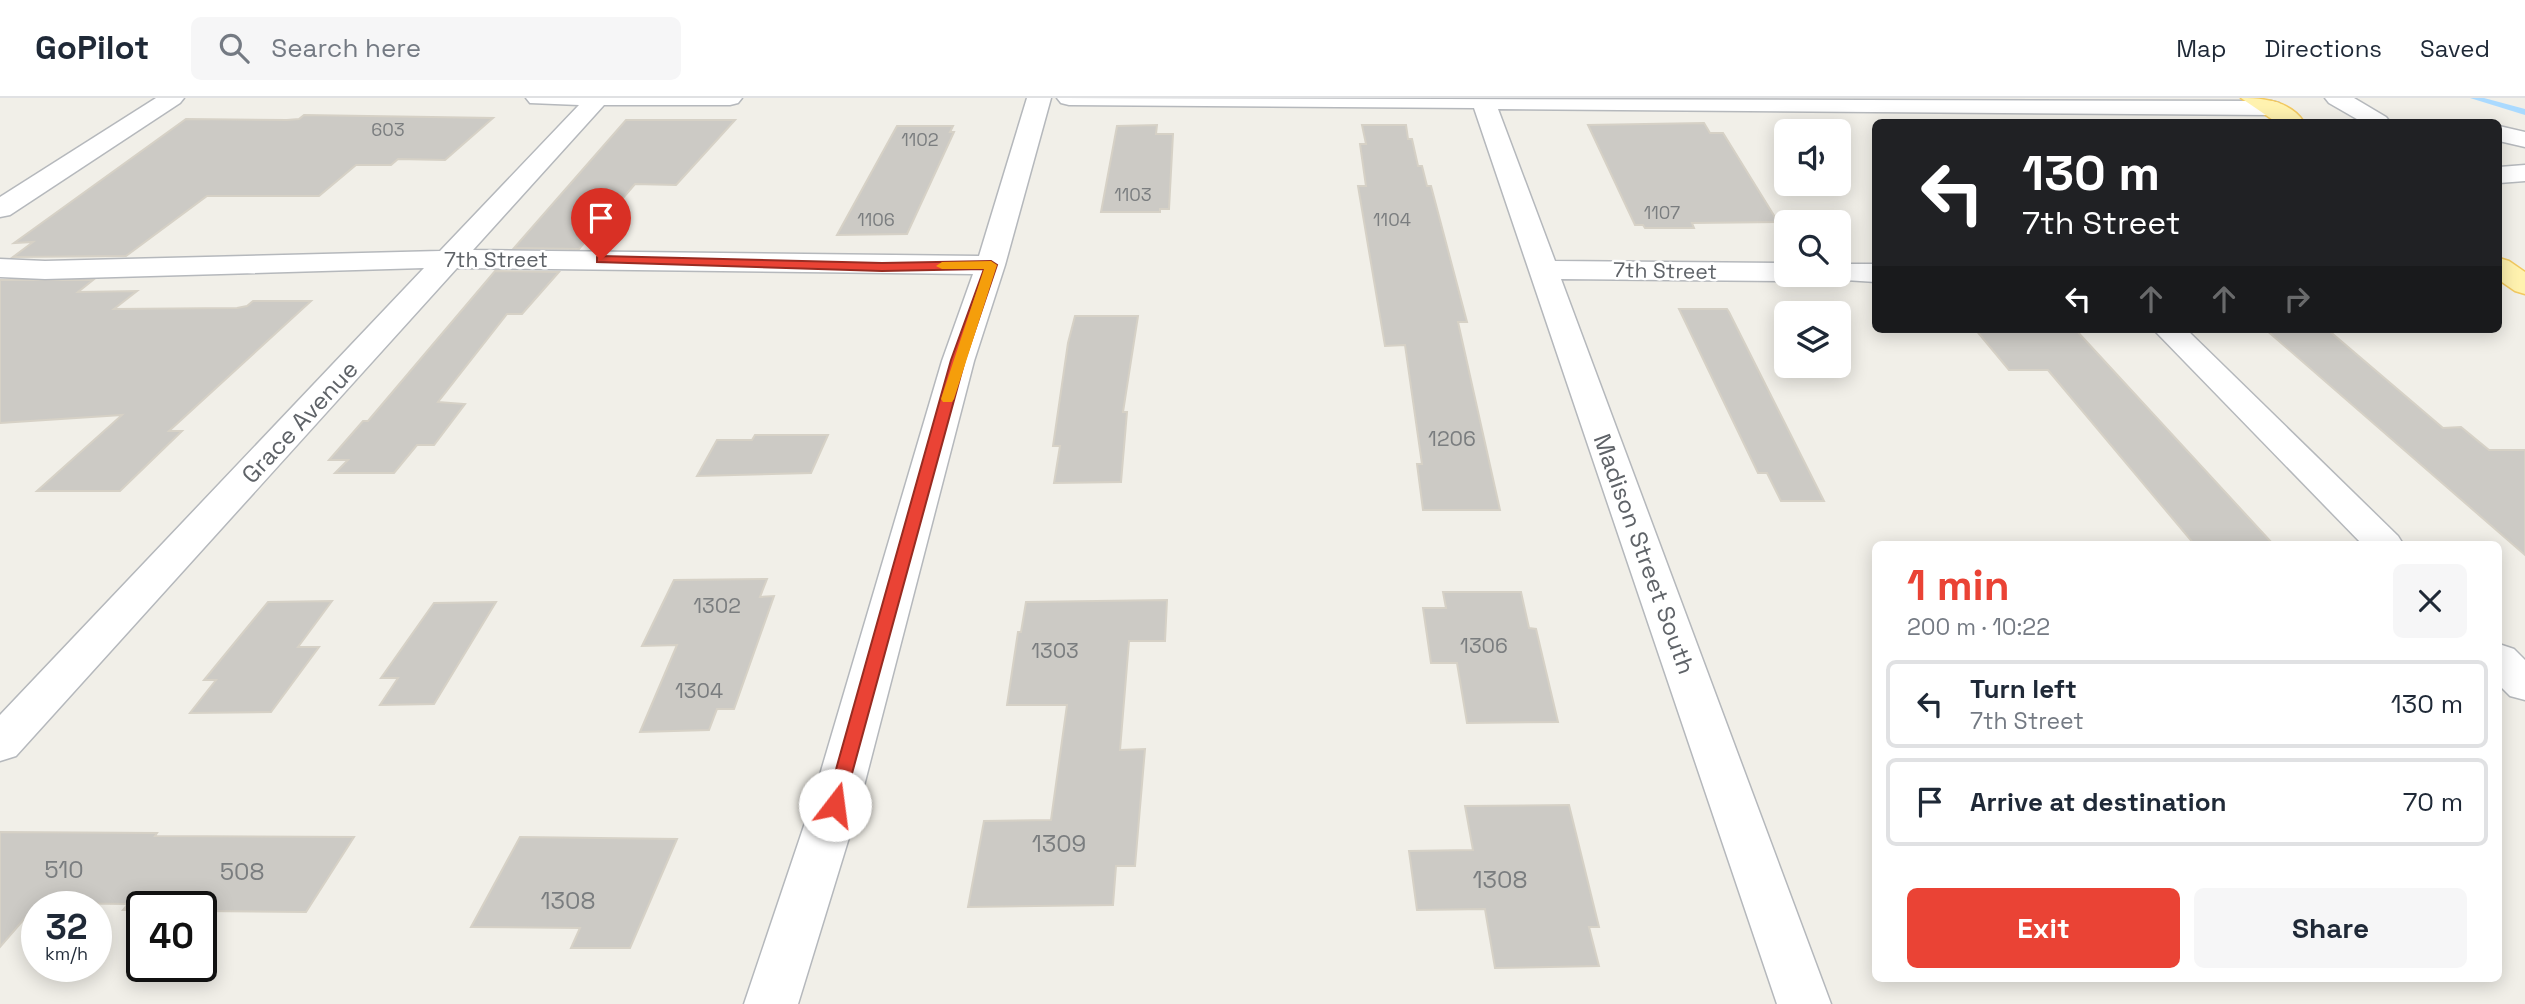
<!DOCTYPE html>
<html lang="en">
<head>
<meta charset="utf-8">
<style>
  body { margin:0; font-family:"Space Grotesk",sans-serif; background:#f6f6f7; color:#1f2937; height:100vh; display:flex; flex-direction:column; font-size:26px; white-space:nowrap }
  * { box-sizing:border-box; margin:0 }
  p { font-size:23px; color:#747a83 }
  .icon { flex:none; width:38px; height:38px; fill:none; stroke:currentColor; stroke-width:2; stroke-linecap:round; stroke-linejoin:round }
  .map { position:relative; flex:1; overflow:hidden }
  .sheet { position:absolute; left:1872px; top:443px; width:630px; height:441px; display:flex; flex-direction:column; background:#fff; border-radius:10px; box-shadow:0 4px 18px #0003 }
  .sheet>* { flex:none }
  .banner { position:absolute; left:1872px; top:21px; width:630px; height:214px; border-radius:10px; box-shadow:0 4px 18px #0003; background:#202124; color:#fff; overflow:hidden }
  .controls { position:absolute; left:1774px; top:21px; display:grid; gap:14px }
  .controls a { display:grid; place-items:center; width:77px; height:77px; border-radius:10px; background:#fff; box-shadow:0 4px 18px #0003; font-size:35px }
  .speed { position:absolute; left:21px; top:793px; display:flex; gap:14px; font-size:35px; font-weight:700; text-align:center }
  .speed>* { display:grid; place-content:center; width:91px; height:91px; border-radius:50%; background:#fff; box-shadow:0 4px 18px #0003; line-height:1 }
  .speed small { font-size:18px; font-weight:400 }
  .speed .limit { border:4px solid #111; border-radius:10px; background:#fff; color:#111 }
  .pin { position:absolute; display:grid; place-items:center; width:60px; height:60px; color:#fff; margin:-72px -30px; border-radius:50% 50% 50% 0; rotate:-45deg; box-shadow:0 0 7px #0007 }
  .pin .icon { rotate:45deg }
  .me { position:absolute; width:77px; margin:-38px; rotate:15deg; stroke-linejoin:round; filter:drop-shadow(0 0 5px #0008) }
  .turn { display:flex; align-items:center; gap:24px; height:147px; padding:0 35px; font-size:32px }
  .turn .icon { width:91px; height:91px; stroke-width:2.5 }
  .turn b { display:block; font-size:49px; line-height:60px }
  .lanes { display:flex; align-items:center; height:66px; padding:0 35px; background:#0003; justify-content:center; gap:35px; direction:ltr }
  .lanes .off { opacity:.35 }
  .round { display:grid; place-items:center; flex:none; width:74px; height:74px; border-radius:10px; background:#f6f6f7 }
  .head { display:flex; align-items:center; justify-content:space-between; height:119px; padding:0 35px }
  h1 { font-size:42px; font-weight:700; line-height:52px; color:#ea4335 }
  .button { display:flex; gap:14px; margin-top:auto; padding:14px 35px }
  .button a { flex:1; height:80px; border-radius:10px; background:#ea4335; color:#fff; font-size:28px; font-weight:700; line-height:80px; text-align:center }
  .button a+a { background:#f6f6f7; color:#1f2937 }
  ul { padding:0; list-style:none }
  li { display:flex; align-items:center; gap:21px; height:88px; margin:0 14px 10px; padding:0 21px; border:4px solid #e0e1e3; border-radius:10px }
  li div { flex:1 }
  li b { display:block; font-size:26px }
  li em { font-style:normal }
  header { display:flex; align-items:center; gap:42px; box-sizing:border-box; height:98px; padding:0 35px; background:#fff; border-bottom:2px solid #e0e1e3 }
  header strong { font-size:33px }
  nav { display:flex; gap:38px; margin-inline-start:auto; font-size:24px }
  .search { width:490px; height:63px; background:#f6f6f7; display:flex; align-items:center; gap:18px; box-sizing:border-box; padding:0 24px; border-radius:10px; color:#747a83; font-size:26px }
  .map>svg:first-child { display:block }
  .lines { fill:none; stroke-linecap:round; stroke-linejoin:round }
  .stream { fill:#aadaff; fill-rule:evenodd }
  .building { fill:#cccac5; stroke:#d6d1c6; stroke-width:2 }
  .minor-casing { stroke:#b5b8bc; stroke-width:3 }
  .major-casing { stroke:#f2c960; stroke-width:3 }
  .minor { fill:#fff; fill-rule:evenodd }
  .major { fill:#fff2af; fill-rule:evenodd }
  .route { fill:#ea4335; stroke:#982c22; stroke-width:2 }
  .slow { fill:#f59e0b }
  .labels { text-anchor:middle; stroke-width:5; stroke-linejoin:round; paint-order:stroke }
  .far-number-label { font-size:18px; fill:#7a7d7f }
  .far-street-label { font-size:21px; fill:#5f6368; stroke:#fff }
  .number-label { font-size:21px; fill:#7a7d7f }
  .street-label { font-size:24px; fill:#5f6368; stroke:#fff }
  .near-number-label { font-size:24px; fill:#7a7d7f }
</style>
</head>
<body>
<header>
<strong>GoPilot</strong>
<div class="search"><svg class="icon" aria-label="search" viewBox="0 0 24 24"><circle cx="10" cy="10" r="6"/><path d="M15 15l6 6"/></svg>Search here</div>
<nav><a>Map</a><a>Directions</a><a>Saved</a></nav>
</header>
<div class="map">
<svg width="2525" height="906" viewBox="0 0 2525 906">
  <rect width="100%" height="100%" fill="#f1efe8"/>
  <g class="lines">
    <!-- stream -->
    <polygon class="stream" points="2470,0 2484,0 2525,11 2525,17"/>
  </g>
  <!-- building -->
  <g class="building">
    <polygon points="304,17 493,20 445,62 398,61 391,67 356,67 319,98 207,98 126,158 13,159 33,144 14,145 186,21 287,22 299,21"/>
    <polygon points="626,22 735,22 676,87 635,86 579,151 514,150"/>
    <polygon points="1704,25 1710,35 1723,35 1778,124 1692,125 1694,130 1645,130 1643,127 1635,127 1588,27"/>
    <polygon points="1157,27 1156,36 1173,36 1169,111 1160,111 1160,114 1101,114 1117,28"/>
    <polygon points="1362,27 1406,27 1408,41 1412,41 1418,68 1422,68 1427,88 1431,88 1467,224 1458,224 1500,412 1423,412 1417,366 1422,366 1405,247 1385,248 1358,88 1366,88 1360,46 1366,46"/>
    <polygon points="897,28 953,28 950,34 954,34 907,136 837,137"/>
    <polygon points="495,173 559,174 522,216 507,216 438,304 465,306 434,347 417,347 394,375 335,375 348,362 329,362 363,323 368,323"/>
    <polygon points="0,182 93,182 78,194 137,193 114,211 237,210 247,208 253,203 311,203 169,333 182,333 120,393 37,393 122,317 0,325"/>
    <polygon points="1679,211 1727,211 1729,214 1824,403 1781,403 1767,375 1758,375"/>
    <polygon points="1075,218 1138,218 1123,314 1127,314 1121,384 1054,385 1060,348 1053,348 1068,245"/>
    <polygon points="1975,231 2075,231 2273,446 2194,446 2048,272 2009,272"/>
    <polygon points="2265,231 2327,231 2443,330 2461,329 2489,352 2525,352 2525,457"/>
    <polygon points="755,337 828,337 811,375 697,378 717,342 752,342"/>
    <polygon points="767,481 760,499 774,498 734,611 717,611 709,632 640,634 677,547 642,548 674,482"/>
    <polygon points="1443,494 1521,494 1529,530 1536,531 1558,624 1467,625 1457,565 1431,565 1423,510 1446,510"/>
    <polygon points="1167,502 1165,543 1129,543 1120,652 1145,651 1135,768 1116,768 1113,807 968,809 984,723 1051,722 1067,607 1007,607 1018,534 1021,534 1026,504"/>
    <polygon points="332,503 298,549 319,549 271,614 190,615 216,582 204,582 268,504"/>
    <polygon points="496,504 434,606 380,607 398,580 381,580 434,505"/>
    <polygon points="1569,707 1599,829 1589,829 1599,868 1495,870 1485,811 1417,812 1409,753 1473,752 1465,708"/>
    <polygon points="0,734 157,735 155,738 354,739 306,814 201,813 201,808 142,808 142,812 123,812 128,806 38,805 0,849"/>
    <polygon points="520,739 677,741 630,850 571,850 580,830 471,829"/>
  </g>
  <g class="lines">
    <defs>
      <g id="minor">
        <polygon points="156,0 184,0 180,5 10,117 0,119 0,99"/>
        <polygon points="526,0 742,0 738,5 730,7 604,7 473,152 979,158 1027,0 1051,0 1005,167 974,263 859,707 798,906 744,906 811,707 942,263 973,176 457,170 16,658 0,663 0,617 424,170 45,181 0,179 0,161 45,163 440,153 579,7 530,5"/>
        <polygon points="1057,0 2271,3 2279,5 2283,10 2279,15 2271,17 1498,11 1555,163 1787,165 1787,177 1800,177 1787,183 1561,181 1831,906 1777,906 1474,10 1069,7 1061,5"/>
        <polygon points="2325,0 2354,0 2386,19 2390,24 2362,24 2329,5"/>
        <polygon points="2499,28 2525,34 2525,49 2499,43"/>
        <polygon points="2525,67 2525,83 2499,85 2499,69"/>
        <polygon points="1839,166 1876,166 1876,184 1829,181 1826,177 1839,177"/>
        <polygon points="2153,231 2186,231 2398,438 2403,446 2362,446"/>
        <polygon points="2499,546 2514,551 2525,562 2525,602 2510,598 2499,587"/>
      </g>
      <g id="major">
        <path d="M 2241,0 C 2264,0 2290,3 2304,24 L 2276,24 Z"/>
        <polygon points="2499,160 2509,163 2525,174 2525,196 2515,193 2499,182"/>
      </g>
    </defs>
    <!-- minor casing -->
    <use href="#minor" class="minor-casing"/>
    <!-- major casing -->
    <use href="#major" class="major-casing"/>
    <!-- minor -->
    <use href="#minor" class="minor"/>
    <!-- major -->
    <use href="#major" class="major"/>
  </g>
  <!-- route -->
  <polygon class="route" points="601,158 882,165 991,163 997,167 965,262 842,712 835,714 829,712 826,707 951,262 984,171 882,173 597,164 597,159"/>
  <!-- slow -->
  <polygon class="slow" points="991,163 997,167 954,301 952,304 943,304 941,301 984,171 942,171 936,168 942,164"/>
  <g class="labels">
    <!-- far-number labels -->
    <g class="far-number-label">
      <text x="388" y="38">603</text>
      <text x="920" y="48">1102</text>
      <text x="1133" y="103">1103</text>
      <text x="1662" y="121">1107</text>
      <text x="876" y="128">1106</text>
      <text x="1392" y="128">1104</text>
    </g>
    <!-- far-street labels -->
    <g class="far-street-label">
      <text x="496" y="169">7th Street</text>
      <text transform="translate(1665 173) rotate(1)" y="7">7th Street</text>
    </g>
    <!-- number labels -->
    <g class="number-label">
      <text x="1452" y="348">1206</text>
      <text x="717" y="515">1302</text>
      <text x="1484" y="555">1306</text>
      <text x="1055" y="560">1303</text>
      <text x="699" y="600">1304</text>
    </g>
    <!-- street labels -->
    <g class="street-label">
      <text transform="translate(300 324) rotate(-47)" y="8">Grace Avenue</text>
      <text transform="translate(1644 456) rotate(70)" y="8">Madison Street South</text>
    </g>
    <!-- near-number labels -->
    <g class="near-number-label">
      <text x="1059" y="754">1309</text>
      <text x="64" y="780">510</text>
      <text x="242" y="782">508</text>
      <text x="1500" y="790">1308</text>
      <text x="568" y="811">1308</text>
    </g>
  </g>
</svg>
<div class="controls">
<a><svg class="icon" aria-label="sound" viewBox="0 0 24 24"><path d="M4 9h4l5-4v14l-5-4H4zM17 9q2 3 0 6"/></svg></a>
<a><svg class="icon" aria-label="search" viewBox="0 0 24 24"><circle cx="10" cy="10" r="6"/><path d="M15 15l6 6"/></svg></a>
<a><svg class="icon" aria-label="layers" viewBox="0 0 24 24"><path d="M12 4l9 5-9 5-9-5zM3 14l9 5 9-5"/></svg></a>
</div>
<div class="speed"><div>32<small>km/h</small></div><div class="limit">40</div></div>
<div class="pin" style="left:601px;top:162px;background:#d93025"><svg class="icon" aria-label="arrive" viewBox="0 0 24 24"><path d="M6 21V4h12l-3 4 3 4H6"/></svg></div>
<svg class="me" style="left:835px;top:707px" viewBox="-20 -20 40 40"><circle r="19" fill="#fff"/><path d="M0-13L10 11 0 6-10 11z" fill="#ea4335"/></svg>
<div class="banner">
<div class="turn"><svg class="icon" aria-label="left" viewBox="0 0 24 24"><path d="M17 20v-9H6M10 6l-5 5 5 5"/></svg><div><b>130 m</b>7th Street</div></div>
<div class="lanes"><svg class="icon" aria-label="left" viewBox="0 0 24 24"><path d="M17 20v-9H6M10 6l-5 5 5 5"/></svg><svg class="icon off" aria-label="ahead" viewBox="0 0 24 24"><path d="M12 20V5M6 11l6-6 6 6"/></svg><svg class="icon off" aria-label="ahead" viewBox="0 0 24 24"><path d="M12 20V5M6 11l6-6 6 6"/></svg><svg class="icon off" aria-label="right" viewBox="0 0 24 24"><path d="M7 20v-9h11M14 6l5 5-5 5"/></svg></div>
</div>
<section class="sheet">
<div class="head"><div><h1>1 min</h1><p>200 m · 10:22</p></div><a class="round"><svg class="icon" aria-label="close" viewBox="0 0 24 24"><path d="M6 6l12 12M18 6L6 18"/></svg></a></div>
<ul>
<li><svg class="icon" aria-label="left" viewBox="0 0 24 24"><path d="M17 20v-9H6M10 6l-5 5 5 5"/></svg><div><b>Turn left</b><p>7th Street</p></div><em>130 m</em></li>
<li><svg class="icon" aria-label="arrive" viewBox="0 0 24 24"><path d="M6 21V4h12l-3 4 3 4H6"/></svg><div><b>Arrive at destination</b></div><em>70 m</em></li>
</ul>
<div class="button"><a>Exit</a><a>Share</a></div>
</section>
</div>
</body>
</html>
